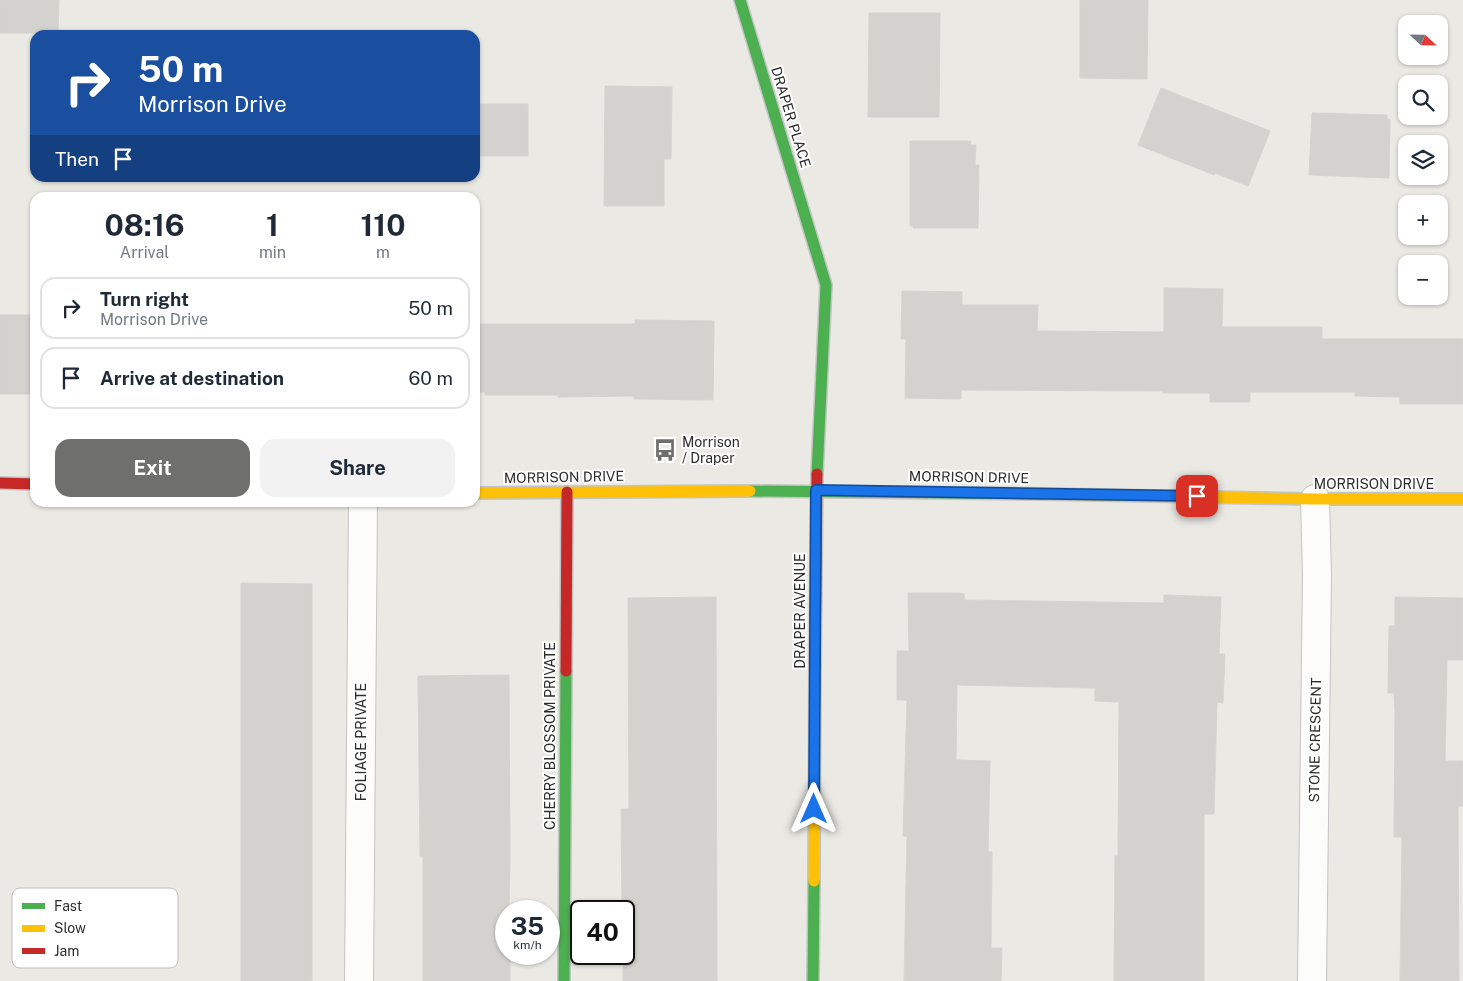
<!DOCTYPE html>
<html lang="en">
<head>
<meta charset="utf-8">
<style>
  body { margin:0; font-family:"Public Sans",sans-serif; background:#f2f2f3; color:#1f2937; height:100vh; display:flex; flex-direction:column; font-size:19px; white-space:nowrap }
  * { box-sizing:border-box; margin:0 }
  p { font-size:16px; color:#747a83 }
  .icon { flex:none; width:28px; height:28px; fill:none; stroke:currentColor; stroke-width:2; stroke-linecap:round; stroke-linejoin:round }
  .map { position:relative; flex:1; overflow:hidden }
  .details { position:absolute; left:30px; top:192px; width:450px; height:315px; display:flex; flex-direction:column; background:#fff; border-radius:15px; box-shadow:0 1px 4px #0004 }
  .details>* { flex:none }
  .top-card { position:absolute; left:30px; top:30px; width:450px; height:152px; border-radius:15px; box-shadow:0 1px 4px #0004; background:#1a4fa0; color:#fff; overflow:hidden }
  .needle { width:32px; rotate:112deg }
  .fabs { position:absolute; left:1398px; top:15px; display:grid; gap:10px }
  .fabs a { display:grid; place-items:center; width:50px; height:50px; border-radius:10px; background:#fff; box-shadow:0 1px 4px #0004; font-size:25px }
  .speed { position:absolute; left:495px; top:900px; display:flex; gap:10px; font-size:25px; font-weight:700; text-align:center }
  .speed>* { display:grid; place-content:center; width:65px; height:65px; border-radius:50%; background:#fff; box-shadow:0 1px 4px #0004; line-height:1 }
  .speed small { font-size:12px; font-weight:400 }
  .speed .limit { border:2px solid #111; border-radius:8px; background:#fff; color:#111 }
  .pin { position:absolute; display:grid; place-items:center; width:42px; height:42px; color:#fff; margin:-21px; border-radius:10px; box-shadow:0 2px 8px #0006 }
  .me { position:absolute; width:55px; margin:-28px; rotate:0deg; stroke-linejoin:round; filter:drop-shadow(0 0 4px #0008) }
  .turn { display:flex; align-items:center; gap:18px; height:105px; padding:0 25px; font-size:22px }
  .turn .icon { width:65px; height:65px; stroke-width:2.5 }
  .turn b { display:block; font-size:35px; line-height:42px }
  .then { display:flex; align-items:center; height:48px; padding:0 25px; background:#0003; gap:10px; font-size:19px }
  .eta { display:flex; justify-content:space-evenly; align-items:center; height:85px; text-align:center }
  .eta b { font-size:30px; font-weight:700; line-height:35px }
  .button { display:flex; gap:10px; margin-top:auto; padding:10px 25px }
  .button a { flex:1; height:58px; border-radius:15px; background:#6f6f6d; color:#fff; font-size:20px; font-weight:700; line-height:58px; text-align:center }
  .button a+a { background:#f2f2f3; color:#1f2937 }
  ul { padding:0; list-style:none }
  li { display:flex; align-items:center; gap:15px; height:62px; margin:0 10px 8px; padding:0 15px; border:2px solid #e0e1e3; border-radius:15px }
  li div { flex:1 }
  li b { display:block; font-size:19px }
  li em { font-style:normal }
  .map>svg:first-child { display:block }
  .building { fill:#d3d2ce; stroke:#d5d4d0 }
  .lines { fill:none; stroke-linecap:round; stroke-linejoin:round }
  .street-casing { stroke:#c4c4c4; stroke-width:30 }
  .fast-casing { stroke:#c4c4c4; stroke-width:14 }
  .slow-casing { stroke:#c4c4c4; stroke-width:14 }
  .jam-casing { stroke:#c4c4c4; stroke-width:14 }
  .street { stroke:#fcfcfb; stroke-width:28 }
  .fast { stroke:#4caf50; stroke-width:11 }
  .slow { stroke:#ffc107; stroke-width:11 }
  .jam { stroke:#c62828; stroke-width:11 }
  .route-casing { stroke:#114b97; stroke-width:12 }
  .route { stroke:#1a73e8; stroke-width:9 }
  .labels { text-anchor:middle; stroke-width:4; stroke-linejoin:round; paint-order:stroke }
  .street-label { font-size:14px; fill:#2d2d2d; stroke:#fff }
  .poi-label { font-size:14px; fill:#2d2d2d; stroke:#fff; text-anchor:start }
  .key { fill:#fff; stroke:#c0c0c0; stroke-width:1 }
  .key-label { font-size:14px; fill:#2d2d2d }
</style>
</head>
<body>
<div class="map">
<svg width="1463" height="981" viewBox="0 0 1463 981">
  <rect width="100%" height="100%" fill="#eae9e4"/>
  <!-- building -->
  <g class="building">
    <polygon points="0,0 59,0 58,33 0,33"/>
    <polygon points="1080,0 1148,0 1147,79 1080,78"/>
    <polygon points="869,13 940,13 939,117 868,117"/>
    <polygon points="605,86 672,87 671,159 664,159 664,206 604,206"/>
    <polygon points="1161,88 1270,131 1248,186 1215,173 1214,175 1138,145"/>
    <rect x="475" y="104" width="53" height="52"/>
    <polygon points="1312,113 1387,115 1387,119 1390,119 1389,178 1309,175"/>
    <polygon points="910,141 971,141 970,145 976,145 975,165 979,165 978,228 913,228 913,226 910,226"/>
    <polygon points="1164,288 1223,289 1222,327 1322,327 1322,339 1463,339 1463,404 1400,404 1400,397 1355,396 1355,392 1250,392 1250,402 1210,402 1210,393 1163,393 1163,391 961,390 961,399 905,398 906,339 901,339 902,291 962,292 962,305 1038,305 1037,331 1164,332"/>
    <rect x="0" y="315" width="35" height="79"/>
    <polygon points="635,320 714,321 713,400 634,399 634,396 558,397 558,395 485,395 485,392 475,392 475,324 635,324"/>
    <polygon points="241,583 312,584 312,981 241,981"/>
    <polygon points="908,593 959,593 964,594 965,600 1164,603 1164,595 1221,597 1219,654 1225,654 1223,703 1217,702 1214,814 1204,814 1204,981 1114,981 1115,856 1118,856 1119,702 1095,701 1095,688 957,685 956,760 990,761 988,852 992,852 991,948 1002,948 1001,981 904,981 907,836 903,836 907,700 897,700 897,651 909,651"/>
    <polygon points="716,597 717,981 623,981 624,911 622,911 621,809 629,809 628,598"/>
    <polygon points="1395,597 1463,598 1463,660 1447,660 1445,761 1463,761 1463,806 1458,806 1459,981 1400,981 1402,837 1394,837 1395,711 1394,693 1388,693 1389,626 1395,626"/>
    <polygon points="509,675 510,855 509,911 506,911 506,954 510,954 510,981 423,981 423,856 420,856 418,676"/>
  </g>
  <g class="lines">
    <defs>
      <g id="street">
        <polyline points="359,981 363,502"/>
        <polyline points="1312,981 1317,575 1315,499"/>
      </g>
      <g id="fast">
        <polyline points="740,0 826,285 817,474"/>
        <polyline points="750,491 1043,494"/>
        <polyline points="564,981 566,671"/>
        <polyline points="813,981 814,881"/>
      </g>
      <g id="slow">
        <polyline points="475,493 750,491"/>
        <polyline points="1043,494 1315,499 1463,499"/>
        <polyline points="814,881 815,668"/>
      </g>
      <g id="jam">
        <polyline points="0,483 35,484"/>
        <polyline points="815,668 817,474"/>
        <polyline points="566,671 567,492"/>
      </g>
    </defs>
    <!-- street casing -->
    <use href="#street" class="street-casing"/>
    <!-- fast casing -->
    <use href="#fast" class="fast-casing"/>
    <!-- slow casing -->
    <use href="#slow" class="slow-casing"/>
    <!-- jam casing -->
    <use href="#jam" class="jam-casing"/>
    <!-- street -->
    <use href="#street" class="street"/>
    <!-- fast -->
    <use href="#fast" class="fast"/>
    <!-- slow -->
    <use href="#slow" class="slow"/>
    <!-- jam -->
    <use href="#jam" class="jam"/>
  </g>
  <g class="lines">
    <defs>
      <polyline id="route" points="814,809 816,490 1197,496"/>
    </defs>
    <!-- route casing -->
    <use href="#route" class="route-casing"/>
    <!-- route -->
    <use href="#route" class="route"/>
  </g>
  <!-- icons -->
  <defs>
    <symbol id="bus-bare" viewBox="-9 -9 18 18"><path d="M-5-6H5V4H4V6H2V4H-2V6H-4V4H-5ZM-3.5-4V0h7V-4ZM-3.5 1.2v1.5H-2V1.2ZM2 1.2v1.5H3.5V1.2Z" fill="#6f6f6d" stroke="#fff" stroke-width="2.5" paint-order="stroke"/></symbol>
  </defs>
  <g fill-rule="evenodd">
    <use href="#bus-bare" x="649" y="434" width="32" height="32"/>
  </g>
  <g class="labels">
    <!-- street labels -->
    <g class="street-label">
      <text transform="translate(791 117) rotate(73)" y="5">DRAPER PLACE</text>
      <text transform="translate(564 477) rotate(-1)" y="5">MORRISON DRIVE</text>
      <text transform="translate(969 477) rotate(1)" y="5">MORRISON DRIVE</text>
      <text x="1374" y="489">MORRISON DRIVE</text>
      <text transform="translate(800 611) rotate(-90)" y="5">DRAPER AVENUE</text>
      <text transform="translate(550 736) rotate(-90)" y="5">CHERRY BLOSSOM PRIVATE</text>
      <text transform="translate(1315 740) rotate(-89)" y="5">STONE CRESCENT</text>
      <text transform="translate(361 742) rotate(-90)" y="5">FOLIAGE PRIVATE</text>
    </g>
    <!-- poi labels -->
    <g class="poi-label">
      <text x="682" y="447">Morrison<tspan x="682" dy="16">/ Draper</tspan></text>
    </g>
  </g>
  <!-- legend -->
  <rect x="12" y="888" width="166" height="80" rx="8" class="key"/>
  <rect x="22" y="903" width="23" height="6" fill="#4caf50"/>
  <rect x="22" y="925" width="23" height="7" fill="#ffc107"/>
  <rect x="22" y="948" width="23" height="6" fill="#c62828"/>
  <g class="key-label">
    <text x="54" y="911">Fast</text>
    <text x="54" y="933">Slow</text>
    <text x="54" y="956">Jam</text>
  </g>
</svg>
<div class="fabs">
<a><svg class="needle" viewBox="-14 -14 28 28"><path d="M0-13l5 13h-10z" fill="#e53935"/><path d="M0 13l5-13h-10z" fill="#747a83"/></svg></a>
<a><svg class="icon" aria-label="search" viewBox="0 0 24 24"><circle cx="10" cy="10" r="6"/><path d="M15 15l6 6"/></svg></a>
<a><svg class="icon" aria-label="layers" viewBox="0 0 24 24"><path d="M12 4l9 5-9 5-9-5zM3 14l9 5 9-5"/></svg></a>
<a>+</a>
<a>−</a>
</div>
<div class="speed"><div>35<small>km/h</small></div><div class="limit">40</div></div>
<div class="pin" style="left:1197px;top:496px;background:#d93025"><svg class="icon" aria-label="arrive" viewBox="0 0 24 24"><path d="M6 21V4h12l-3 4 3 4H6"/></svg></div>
<svg class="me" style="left:814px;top:809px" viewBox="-20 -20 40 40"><path d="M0-17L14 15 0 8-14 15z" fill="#1a73e8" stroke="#fff" stroke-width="4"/></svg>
<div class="top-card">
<div class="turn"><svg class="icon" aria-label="right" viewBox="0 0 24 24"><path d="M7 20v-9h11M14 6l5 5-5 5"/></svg><div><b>50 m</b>Morrison Drive</div></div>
<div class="then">Then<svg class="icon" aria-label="arrive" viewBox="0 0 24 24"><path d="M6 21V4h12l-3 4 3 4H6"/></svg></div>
</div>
<section class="details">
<div class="eta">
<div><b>08:16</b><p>Arrival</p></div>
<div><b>1</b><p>min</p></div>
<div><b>110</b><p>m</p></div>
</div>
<ul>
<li><svg class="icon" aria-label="right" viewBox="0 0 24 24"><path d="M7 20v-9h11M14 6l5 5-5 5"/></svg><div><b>Turn right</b><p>Morrison Drive</p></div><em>50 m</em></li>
<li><svg class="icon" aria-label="arrive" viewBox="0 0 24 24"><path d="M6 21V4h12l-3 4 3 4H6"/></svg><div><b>Arrive at destination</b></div><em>60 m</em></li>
</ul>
<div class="button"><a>Exit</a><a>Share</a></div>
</section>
</div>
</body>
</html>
